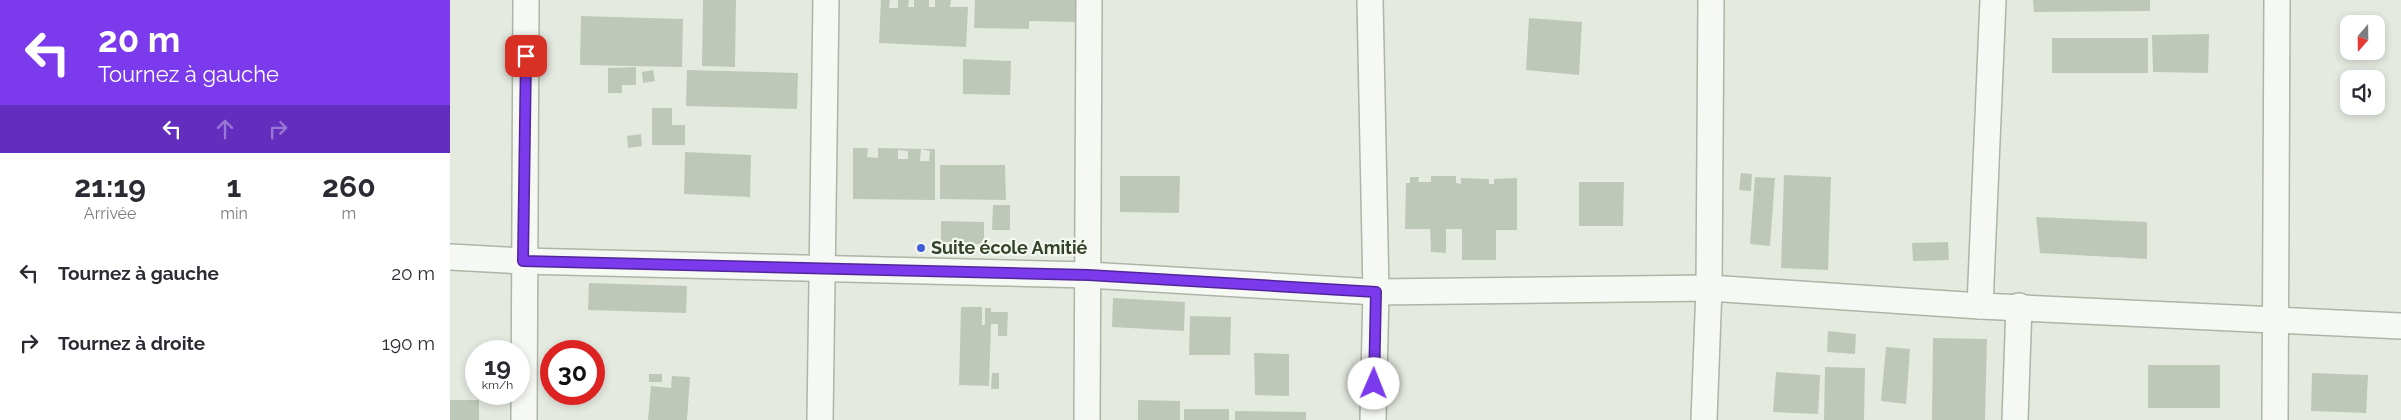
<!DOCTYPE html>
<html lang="fr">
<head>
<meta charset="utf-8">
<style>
  body { margin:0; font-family:Raleway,sans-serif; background:#f7f7f7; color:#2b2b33; height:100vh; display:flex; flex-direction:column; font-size:19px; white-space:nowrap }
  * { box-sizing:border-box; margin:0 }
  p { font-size:16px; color:#7c7c81 }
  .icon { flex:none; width:28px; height:28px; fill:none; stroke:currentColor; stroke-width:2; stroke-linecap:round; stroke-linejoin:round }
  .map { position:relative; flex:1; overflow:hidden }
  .drawer { display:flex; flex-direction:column; background:#fff; width:450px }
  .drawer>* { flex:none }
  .banner { background:#7c3aed; color:#fff; overflow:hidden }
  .needle { width:32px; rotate:200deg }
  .fabs { position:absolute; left:1890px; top:15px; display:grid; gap:10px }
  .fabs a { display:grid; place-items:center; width:45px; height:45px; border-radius:10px; background:#fff; box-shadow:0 2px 8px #0003; font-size:25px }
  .speed { position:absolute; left:15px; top:340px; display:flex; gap:10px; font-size:25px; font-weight:700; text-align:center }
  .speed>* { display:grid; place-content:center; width:65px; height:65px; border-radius:50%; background:#fff; box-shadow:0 2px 8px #0003; line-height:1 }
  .speed small { font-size:12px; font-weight:400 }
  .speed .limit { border:8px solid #d22; background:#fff; color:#111 }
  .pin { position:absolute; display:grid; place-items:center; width:42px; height:42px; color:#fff; margin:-21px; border-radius:10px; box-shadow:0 2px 8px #0006 }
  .me { position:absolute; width:55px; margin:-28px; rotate:1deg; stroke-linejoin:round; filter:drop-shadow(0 0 4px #0008) }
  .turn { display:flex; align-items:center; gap:18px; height:105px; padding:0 15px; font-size:22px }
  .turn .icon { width:65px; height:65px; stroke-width:2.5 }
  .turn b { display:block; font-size:35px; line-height:42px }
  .lanes { display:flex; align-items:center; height:48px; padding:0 15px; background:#0003; justify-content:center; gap:25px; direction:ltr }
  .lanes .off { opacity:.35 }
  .eta { display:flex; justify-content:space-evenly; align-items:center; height:85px; text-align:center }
  .eta b { font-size:30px; font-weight:700; line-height:35px }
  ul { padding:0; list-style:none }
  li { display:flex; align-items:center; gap:15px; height:70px; padding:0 15px }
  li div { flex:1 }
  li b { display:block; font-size:19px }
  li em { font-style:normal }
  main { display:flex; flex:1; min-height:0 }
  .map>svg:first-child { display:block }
  .building { fill:#bec8b8; fill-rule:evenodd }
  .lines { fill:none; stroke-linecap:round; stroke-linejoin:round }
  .minor-casing { stroke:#acb5a6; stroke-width:28 }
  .minor { stroke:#f6f8f4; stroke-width:25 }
  .route-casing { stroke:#51269a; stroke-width:12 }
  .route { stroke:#7c3aed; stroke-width:9 }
  .poi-dot { fill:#405cd6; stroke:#f4f8f1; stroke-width:2 }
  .labels { text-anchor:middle; stroke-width:4.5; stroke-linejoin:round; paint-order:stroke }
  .poi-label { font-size:18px; font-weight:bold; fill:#334328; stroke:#f4f8f1; text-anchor:start }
</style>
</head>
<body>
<main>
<section class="drawer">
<div class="banner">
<div class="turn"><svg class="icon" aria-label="left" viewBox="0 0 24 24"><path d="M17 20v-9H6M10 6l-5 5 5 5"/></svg><div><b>20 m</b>Tournez à gauche</div></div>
<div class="lanes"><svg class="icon" aria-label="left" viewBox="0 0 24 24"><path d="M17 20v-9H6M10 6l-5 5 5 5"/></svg><svg class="icon off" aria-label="ahead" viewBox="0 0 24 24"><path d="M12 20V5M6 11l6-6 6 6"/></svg><svg class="icon off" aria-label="right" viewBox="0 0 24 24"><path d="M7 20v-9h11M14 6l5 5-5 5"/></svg></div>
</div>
<div class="eta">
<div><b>21:19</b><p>Arrivée</p></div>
<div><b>1</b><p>min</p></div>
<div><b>260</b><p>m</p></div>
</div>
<ul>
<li><svg class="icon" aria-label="left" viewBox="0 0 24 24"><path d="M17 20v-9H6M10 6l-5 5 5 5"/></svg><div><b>Tournez à gauche</b></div><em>20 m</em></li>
<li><svg class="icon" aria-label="right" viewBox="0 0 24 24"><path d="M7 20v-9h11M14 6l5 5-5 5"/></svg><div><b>Tournez à droite</b></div><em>190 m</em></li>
</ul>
</section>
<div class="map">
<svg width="1951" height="420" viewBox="0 0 1951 420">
  <rect width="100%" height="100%" fill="#e5eae1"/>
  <!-- building -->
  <g class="building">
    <polygon points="253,0 286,0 285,67 252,66"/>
    <polygon points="431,0 440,0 439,8 448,8 448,0 459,0 458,7 464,7 464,0 479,0 479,7 485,7 485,0 501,0 500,7 518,7 516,47 429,43"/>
    <polygon points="525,0 625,0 625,22 579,21 579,29 524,28"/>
    <polygon points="1583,0 1700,0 1700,11 1584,12"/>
    <polygon points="131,16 233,19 232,67 130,65"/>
    <polygon points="1079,18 1132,22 1129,75 1076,70"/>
    <polygon points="1759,34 1758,73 1703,72 1702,35"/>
    <rect x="1602" y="38" width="96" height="35"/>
    <polygon points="513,59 561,61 560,95 513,94"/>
    <polygon points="186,67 186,85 172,85 172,93 158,93 158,68"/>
    <polygon points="203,70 205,81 193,83 192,72"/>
    <polygon points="237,70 348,73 347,109 236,106"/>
    <polygon points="202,108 222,108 222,125 235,125 235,145 202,145"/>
    <polygon points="191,134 192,146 178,148 177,136"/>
    <path d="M 403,148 L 418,148 L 417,157 L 428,158 L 428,148 L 471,149 L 470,161 L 479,161 L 480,151 L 471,149 L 485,149 L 485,200 L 403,199 ZM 448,150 L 458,151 L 458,159 L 448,159 Z"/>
    <polygon points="235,152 301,155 300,197 234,194"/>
    <polygon points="490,165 555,165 556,200 490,199"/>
    <polygon points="1291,173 1302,174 1301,191 1289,190"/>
    <polygon points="1334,175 1381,177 1378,270 1331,268"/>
    <polygon points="670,176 730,176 729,213 670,212"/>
    <polygon points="981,176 1006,176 1006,183 1011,184 1011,178 1039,179 1039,184 1044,184 1044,179 1067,178 1067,230 1046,230 1046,260 1012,260 1012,229 996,229 996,253 981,252 980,229 955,229 956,183 960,183 960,177 969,177 968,182 981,182"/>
    <polygon points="1305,177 1325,178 1320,246 1300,244"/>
    <polygon points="1129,182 1174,182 1173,226 1129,226"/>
    <polygon points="543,205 560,205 560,230 542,230"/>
    <polygon points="1586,217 1697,222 1697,259 1590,253"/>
    <polygon points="491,221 534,222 534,244 491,244"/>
    <polygon points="1498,242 1499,260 1463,261 1462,243"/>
    <polygon points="139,283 237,286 236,313 138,310"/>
    <polygon points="663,298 735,302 734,331 662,327"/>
    <polygon points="511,307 532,307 532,325 535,325 535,308 541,308 541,312 558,312 557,336 548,336 548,324 541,324 539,386 509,385"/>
    <polygon points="740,316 781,317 780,355 739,355"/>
    <polygon points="1378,331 1406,334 1405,354 1377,352"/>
    <polygon points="1483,338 1537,339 1535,420 1482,420"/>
    <polygon points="1436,347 1460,349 1456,404 1431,401"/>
    <polygon points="804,353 839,354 839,396 805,395"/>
    <rect x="1698" y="365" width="72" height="43"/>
    <polygon points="1375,367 1415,368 1414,420 1374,420"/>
    <polygon points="1326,372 1370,375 1368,414 1323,412"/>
    <polygon points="542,373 549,373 549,389 541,389"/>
    <polygon points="1862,373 1918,375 1916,413 1861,411"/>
    <rect x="199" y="374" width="13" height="8"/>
    <polygon points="222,376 240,377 237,420 198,420 201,386 221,388"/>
    <rect x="0" y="400" width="29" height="20"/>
    <polygon points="688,400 730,401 730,420 688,420"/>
    <rect x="734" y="409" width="45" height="11"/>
    <polygon points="785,411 856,412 856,420 785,420"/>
  </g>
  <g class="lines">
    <defs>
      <g id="minor">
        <polyline points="920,0 926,292 923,420"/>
        <polyline points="0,257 73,261 638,275 926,292 1259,288 1530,306 1951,326"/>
        <polyline points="1530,306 1543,0"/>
        <polyline points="74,420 76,0"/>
        <polyline points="370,420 376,0"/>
        <polyline points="637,420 639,0"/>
        <polyline points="1254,420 1259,288 1261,0"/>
        <polyline points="1565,420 1569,306"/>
        <polyline points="1825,420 1827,0"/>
      </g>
    </defs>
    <!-- minor casing -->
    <use href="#minor" class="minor-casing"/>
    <!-- minor -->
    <use href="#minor" class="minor"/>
  </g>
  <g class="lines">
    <defs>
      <polyline id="route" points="76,56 73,261 638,275 926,292 924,384"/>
    </defs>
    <!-- route casing -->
    <use href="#route" class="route-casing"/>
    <!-- route -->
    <use href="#route" class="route"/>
  </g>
  <!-- markers -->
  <circle class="poi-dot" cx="471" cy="248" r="5"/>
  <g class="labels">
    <!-- poi labels -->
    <g class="poi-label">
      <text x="481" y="254">Suite école Amitié</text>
    </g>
  </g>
</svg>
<div class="fabs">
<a><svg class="needle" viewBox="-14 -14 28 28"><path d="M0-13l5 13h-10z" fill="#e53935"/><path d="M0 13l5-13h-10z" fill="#7c7c81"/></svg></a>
<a><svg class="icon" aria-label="sound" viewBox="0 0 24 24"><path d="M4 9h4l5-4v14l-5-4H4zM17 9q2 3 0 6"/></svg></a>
</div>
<div class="speed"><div>19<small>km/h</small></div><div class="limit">30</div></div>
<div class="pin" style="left:76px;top:56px;background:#d93025"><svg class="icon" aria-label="arrive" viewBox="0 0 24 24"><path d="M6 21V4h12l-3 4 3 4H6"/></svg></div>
<svg class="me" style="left:924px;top:384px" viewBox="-20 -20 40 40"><circle r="19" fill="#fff"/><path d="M0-13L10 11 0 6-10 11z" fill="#7c3aed"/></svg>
</div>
</main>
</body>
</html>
